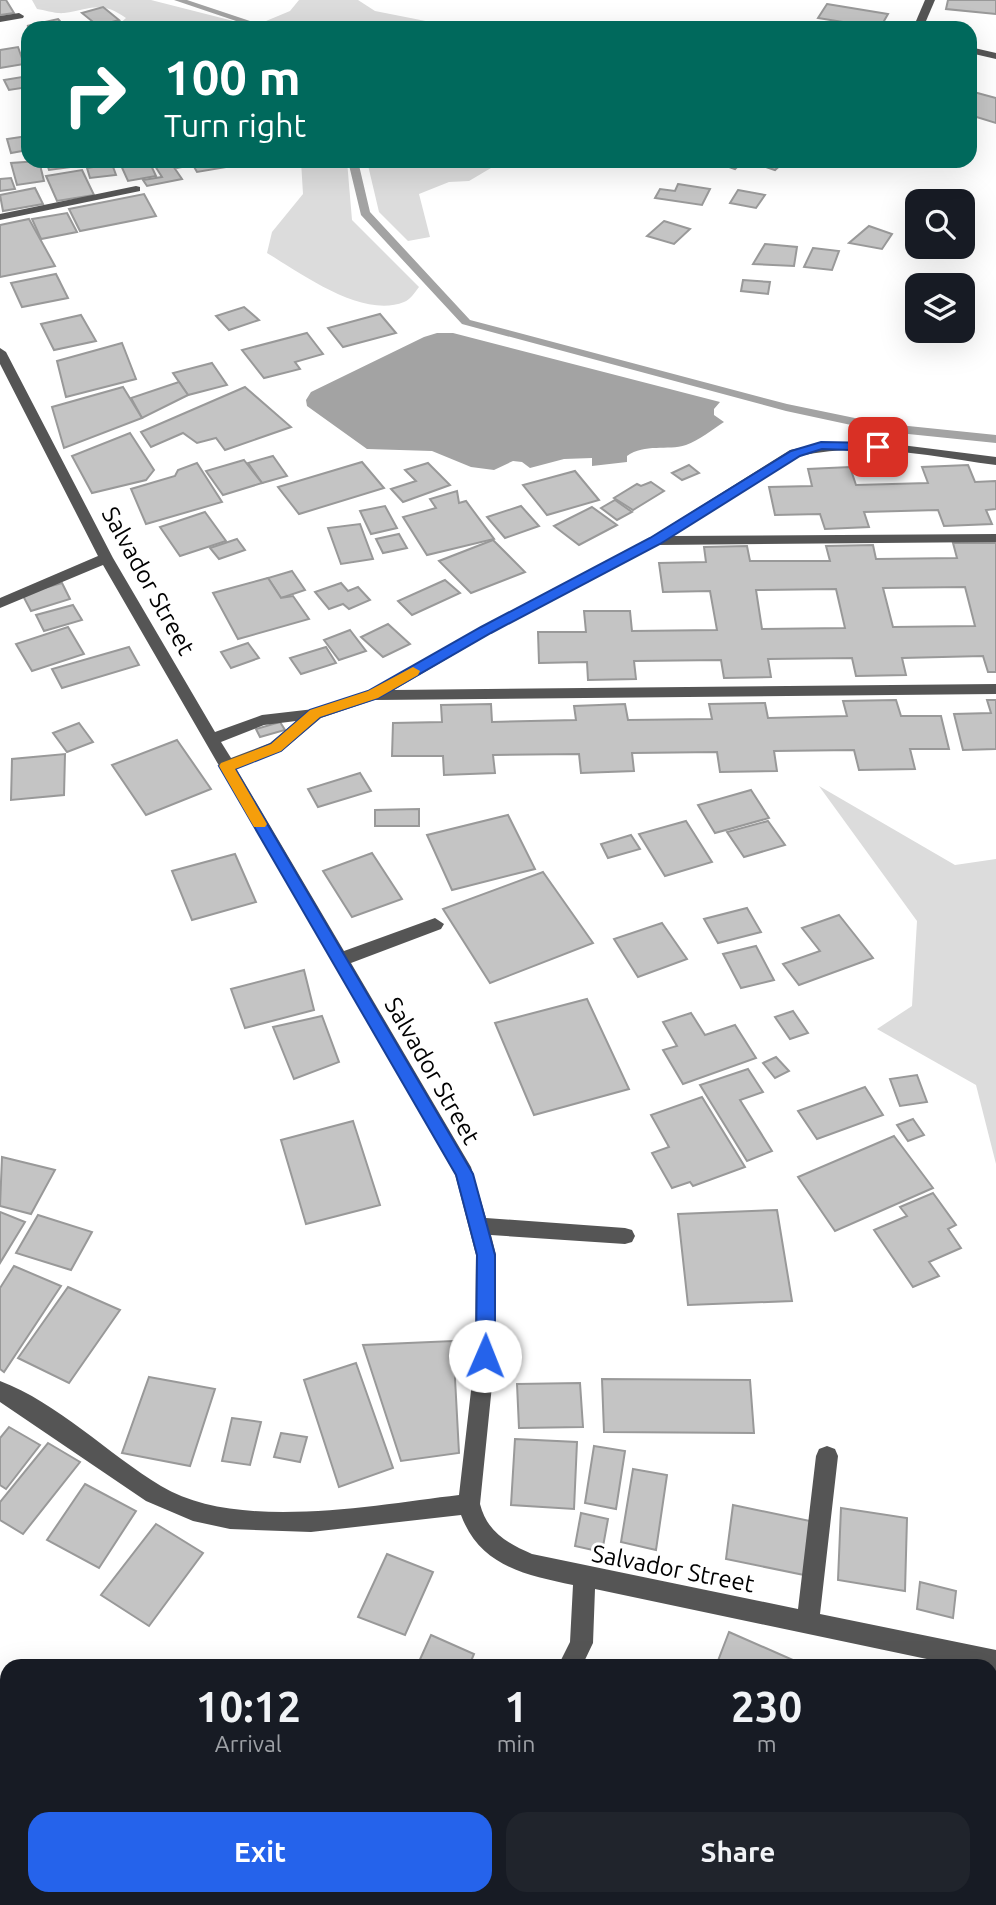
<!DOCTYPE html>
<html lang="en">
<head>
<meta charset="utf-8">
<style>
  body { margin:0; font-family:Ubuntu,sans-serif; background:#20242c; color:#f1f3f6; height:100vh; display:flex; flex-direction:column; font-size:26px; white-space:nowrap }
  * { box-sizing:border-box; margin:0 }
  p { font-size:23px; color:#9ea1a6 }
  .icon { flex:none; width:38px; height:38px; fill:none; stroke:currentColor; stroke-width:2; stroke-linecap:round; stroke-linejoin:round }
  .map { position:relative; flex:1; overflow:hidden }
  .details { position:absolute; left:0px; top:1659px; width:998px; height:247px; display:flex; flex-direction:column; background:#171b24; border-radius:21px 21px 0 0; box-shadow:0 7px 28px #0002 }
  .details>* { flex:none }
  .hud { position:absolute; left:21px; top:21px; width:956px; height:147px; border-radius:21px; box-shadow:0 7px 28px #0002; background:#00695c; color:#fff; overflow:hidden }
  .tools { position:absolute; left:905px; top:189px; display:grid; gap:14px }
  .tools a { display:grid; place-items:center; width:70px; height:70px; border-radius:14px; background:#171b24; box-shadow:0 7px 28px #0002; font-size:35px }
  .pin { position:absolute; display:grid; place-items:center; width:60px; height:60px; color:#fff; margin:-30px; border-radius:14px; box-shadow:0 4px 10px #0006 }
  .me { position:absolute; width:77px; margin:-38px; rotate:1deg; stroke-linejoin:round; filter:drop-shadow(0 0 5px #0008) }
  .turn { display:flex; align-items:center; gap:24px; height:147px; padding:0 28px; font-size:32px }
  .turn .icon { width:91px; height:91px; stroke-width:2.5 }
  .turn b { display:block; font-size:49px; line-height:60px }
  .eta { display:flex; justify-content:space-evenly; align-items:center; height:119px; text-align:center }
  .eta b { font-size:42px; font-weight:700; line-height:49px }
  .cta { display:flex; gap:14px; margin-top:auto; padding:14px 28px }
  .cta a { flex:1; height:80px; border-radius:21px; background:#2563eb; color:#fff; font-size:28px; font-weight:700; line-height:80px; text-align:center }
  .cta a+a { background:#20242c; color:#f1f3f6 }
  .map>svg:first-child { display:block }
  .green { fill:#dcdcdc }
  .water { fill:#a3a3a3 }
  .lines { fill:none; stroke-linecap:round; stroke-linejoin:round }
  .stream { fill:#a3a3a3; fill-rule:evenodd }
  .building { fill:#c4c4c4; stroke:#999; stroke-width:2; fill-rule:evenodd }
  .minor { fill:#555; fill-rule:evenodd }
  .route { fill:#2563eb; stroke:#184099; stroke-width:2 }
  .slow { fill:#f59e0b }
  .labels { text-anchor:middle; stroke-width:6; stroke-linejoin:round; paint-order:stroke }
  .street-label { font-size:24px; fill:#000; stroke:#fff }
</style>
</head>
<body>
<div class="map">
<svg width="996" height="1905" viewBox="0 0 996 1905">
  <rect width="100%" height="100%" fill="#fff"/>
  <!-- green -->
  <g class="green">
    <path d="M 32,0 L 151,0 L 261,28 L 115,28 L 126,18 C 101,0 92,9 64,13 C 56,14 45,10 37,9 Z"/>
    <polygon points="299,0 358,0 375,11 461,28 286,28 266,21 290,11"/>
    <path d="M 301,161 L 347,161 L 352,220 L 419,287 C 415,292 410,300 404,302 C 363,319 302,274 267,253 L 272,232 L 303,194 Z"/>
    <polygon points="367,161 496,161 496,165 469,181 449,182 419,194 430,237 408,241 379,212"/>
    <polygon points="819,786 955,865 996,859 996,1164 976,1085 877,1029 912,1006 917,921"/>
  </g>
  <!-- water -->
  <g class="water">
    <path d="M 437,333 L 453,333 L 720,402 L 714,409 L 714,415 L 724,422 C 712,430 699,440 686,445 C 667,451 645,443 627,456 L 627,462 L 592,466 L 592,458 L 564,459 L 530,468 L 522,462 L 513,461 L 494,470 L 471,467 L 432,451 L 367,449 L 307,406 L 306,400 L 311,392 L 424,337 Z"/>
    <polygon points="0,1856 7,1864 7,1899 41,1899 48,1905 0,1905"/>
  </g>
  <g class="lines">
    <!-- stream -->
    <g class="stream">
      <polygon points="174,0 187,0 271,28 257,28"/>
      <polygon points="348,161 358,161 370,212 470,320 787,404 879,423 996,435 996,443 879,431 786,411 462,324 361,215"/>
    </g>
  </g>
  <!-- building -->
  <g class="building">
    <polygon points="0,0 6,0 14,13 0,15"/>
    <polygon points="948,0 996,0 996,14 946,9"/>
    <polygon points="827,4 888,14 880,28 818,18"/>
    <polygon points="103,7 119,20 98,26 82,13"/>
    <polygon points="58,19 66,28 27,26"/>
    <polygon points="18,47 24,64 0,68 0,50"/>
    <polygon points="22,77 28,87 9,90 4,80"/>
    <polygon points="970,91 996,98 996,123 970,115"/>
    <polygon points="28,136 28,150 11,153 7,139"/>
    <polygon points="39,161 44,181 17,185 11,163"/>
    <polygon points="46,161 100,161 101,163 49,170"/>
    <polygon points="119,161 149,161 156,176 128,181"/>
    <polygon points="173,161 249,161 250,163 197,172 193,165 177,168"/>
    <polygon points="712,161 743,161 735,169"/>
    <polygon points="747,161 785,161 775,170"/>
    <polygon points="171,163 182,179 147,186 143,180 162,177 155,166"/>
    <polygon points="112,164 116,175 90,178 87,168"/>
    <polygon points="82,170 94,195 57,201 46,176"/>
    <polygon points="11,178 15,189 0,191 0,179"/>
    <polygon points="678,184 710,189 702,205 655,198 660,189 675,191"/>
    <polygon points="35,188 43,204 3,211 0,195"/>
    <polygon points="738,190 765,195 756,208 730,203"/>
    <polygon points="144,194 156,216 80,231 69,209"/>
    <polygon points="67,213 77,232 41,239 32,219"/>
    <polygon points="29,219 55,266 0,277 0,225"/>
    <polygon points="664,221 690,229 674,244 647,236"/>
    <polygon points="869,226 892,234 882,249 849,243"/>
    <polygon points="765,244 797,247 794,266 753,264"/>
    <polygon points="813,248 839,251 832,270 804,267"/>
    <polygon points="56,274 68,298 22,307 11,283"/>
    <polygon points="743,280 770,282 768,294 741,291"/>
    <polygon points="244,307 259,320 229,330 216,316"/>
    <polygon points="380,314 396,333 343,347 328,328"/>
    <polygon points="81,315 96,341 54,350 41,324"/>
    <polygon points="307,333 323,354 295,362 300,369 264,378 242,350"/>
    <polygon points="122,343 136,379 66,397 57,361"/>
    <polygon points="212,363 227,385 188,395 173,373"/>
    <polygon points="179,382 188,395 142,418 131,398"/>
    <polygon points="123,387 142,418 64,448 52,407"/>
    <polygon points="245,387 291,427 225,450 216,438 197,443 183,433 151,447 141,432"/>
    <polygon points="130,433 154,470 146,480 92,493 72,456"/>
    <polygon points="273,456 287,476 262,483 248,463"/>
    <polygon points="244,460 262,483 223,495 206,471"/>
    <polygon points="362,462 384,488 299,514 278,487"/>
    <polygon points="197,463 222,502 146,524 131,489 175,476 178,470"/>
    <polygon points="428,463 450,485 403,502 391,489 416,481 405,470"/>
    <polygon points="689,465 699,473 682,480 672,473"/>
    <polygon points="968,465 975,482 996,481 996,509 986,510 992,524 944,526 938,510 864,512 869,527 825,529 820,514 775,515 769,487 812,486 808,469 850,467 856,485 928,483 922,467"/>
    <polygon points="575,471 599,500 547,515 523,485"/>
    <polygon points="651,482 664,491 633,510 614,498 637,484 641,486"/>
    <polygon points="457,491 459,503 466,501 494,539 427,555 403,517 436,508 430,499"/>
    <polygon points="615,500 632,512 617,520 601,508"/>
    <polygon points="385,506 397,528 371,534 360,511"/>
    <polygon points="521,506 539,526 505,538 487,517"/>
    <polygon points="592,507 617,525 579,545 554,526"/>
    <polygon points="205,512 226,541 180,556 160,527"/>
    <polygon points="360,524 373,559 341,564 328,528"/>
    <polygon points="399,534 407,548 383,553 376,539"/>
    <polygon points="237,539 245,550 219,559 210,548"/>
    <polygon points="493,540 525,572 471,593 439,561"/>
    <path d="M 953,543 L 996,543 L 996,672 L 988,672 L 983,656 L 902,658 L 906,675 L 856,676 L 852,658 L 768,659 L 771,677 L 724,678 L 721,660 L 634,661 L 636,679 L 588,680 L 587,662 L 539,663 L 538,632 L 586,632 L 584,611 L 630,611 L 632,631 L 717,630 L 710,591 L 663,592 L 659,563 L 706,562 L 704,547 L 747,546 L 750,561 L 830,561 L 826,546 L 873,545 L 876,559 L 957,558 ZM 965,587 L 975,626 L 893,627 L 883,588 ZM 836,589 L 845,628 L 762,629 L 756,590 Z"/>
    <polygon points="292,571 305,590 281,598 268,578"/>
    <polygon points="268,578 281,598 293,596 309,619 238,639 213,593"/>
    <polygon points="445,580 460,593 412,615 398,601"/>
    <polygon points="62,583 70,599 31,611 22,594"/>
    <polygon points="341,583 348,591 358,587 370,600 349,609 343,604 329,609 315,592"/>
    <polygon points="73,605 82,620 44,631 36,615"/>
    <polygon points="388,624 410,644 383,657 361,637"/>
    <polygon points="68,627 84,654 32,671 16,644"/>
    <polygon points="350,630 366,651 339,660 324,640"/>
    <polygon points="248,643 259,658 231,668 221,652"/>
    <polygon points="129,647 139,665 62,688 52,669"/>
    <polygon points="326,647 336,663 301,674 290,658"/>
    <polygon points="896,700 901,716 941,716 949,749 910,749 915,769 859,770 854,750 774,751 777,771 720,772 717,752 632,753 634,771 581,773 579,754 493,755 495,773 444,775 443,756 392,756 393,723 442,722 441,705 491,704 492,722 576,720 574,706 625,704 628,720 712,719 709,704 765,703 768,718 847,716 843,701"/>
    <polygon points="987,700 996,700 996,749 963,750 954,714 991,713"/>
    <polygon points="280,722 285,730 260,737 256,729"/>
    <polygon points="79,723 93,742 67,752 53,733"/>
    <polygon points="177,740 211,789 146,815 112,765"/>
    <polygon points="65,754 64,795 11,800 12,759"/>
    <polygon points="360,773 371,791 318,807 308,789"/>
    <polygon points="751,790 769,818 715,833 698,805"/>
    <polygon points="419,809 419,826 375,826 375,810"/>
    <polygon points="508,815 535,869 452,890 427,835"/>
    <polygon points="686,821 712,862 665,876 639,834"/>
    <polygon points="768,821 785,845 744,857 727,832"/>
    <polygon points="631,835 640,849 608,858 601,844"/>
    <polygon points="372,853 402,899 352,917 323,871"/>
    <polygon points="235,854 256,902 192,920 172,871"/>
    <polygon points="543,872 593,943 490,983 443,909"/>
    <polygon points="747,908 761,932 718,943 704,919"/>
    <polygon points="839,915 873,958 799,985 783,964 820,951 802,928"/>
    <polygon points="662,923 687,959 638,977 614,939"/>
    <polygon points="756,946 774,980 741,988 723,954"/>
    <polygon points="304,970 314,1010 245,1028 231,989"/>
    <polygon points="587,999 629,1089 534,1115 495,1023"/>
    <polygon points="793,1011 808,1033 790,1039 775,1017"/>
    <polygon points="691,1013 705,1035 735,1025 756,1058 683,1084 663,1050 677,1046 663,1022"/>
    <polygon points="322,1016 339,1062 294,1079 273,1027"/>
    <polygon points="776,1057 789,1071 775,1078 763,1063"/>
    <polygon points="748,1069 763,1092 740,1100 772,1151 747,1161 700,1085"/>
    <polygon points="917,1075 927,1102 900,1106 890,1079"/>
    <polygon points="865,1087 883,1115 817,1139 798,1111"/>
    <polygon points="702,1097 745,1167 693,1186 690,1182 672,1188 652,1153 669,1147 651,1115"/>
    <polygon points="913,1119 924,1135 908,1141 897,1125"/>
    <polygon points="353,1121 380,1205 306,1224 281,1140"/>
    <polygon points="894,1136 933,1188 835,1231 798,1177"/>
    <polygon points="2,1157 55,1170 31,1214 0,1206"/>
    <polygon points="933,1193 956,1225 948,1229 961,1248 929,1262 939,1276 913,1287 874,1230 907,1216 900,1207"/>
    <polygon points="777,1210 792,1301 688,1305 678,1214"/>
    <polygon points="0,1212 25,1222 0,1263"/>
    <polygon points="38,1215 92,1232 71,1270 16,1253"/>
    <polygon points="14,1266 61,1286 4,1372 0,1369 0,1288"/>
    <polygon points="68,1287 120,1310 69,1383 18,1358"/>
    <polygon points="453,1341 459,1453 401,1461 363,1345"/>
    <polygon points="356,1363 393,1468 339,1487 304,1380"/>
    <polygon points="149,1377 215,1389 190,1466 122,1453"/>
    <polygon points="602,1379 750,1380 754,1433 604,1432"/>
    <polygon points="580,1383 583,1427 519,1428 517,1384"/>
    <polygon points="232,1418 261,1422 250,1465 222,1461"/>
    <polygon points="9,1427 40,1445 6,1489 0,1485 0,1438"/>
    <polygon points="281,1433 307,1437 300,1462 274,1457"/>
    <polygon points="515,1439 577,1442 574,1509 511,1505"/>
    <polygon points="48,1443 80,1462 23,1534 0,1520 0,1502"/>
    <polygon points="594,1446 625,1451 616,1509 585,1503"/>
    <polygon points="633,1469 667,1475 656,1550 621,1542"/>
    <polygon points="85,1484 136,1511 99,1568 47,1540"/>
    <polygon points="733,1505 810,1521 804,1575 726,1559"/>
    <polygon points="841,1508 907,1518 905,1591 838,1580"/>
    <polygon points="581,1513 608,1519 602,1552 575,1546"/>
    <polygon points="156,1524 203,1553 149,1626 101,1595"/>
    <polygon points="387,1554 433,1572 405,1635 358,1617"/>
    <polygon points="920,1582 956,1591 953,1618 917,1609"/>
    <polygon points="729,1632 802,1664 801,1666 716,1666"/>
    <polygon points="431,1635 474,1654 469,1666 417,1666"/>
    <polygon points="558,1899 651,1899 649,1905 556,1905"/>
    <polygon points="666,1899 739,1899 737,1905 664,1905"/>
    <polygon points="751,1899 803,1899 801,1905 749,1905"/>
  </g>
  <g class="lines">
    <!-- minor -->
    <g class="minor">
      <polygon points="925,0 935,0 923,28 913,28"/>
      <polygon points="19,13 24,16 23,18 0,22 0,16"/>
      <polygon points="970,47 996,53 996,59 970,53"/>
      <polygon points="136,186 140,187 140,191 0,220 0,214"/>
      <path d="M 0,348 L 6,352 L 113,558 L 215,732 L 262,715 L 314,709 L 368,691 L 481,627 L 650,538 L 790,450 L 819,444 L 870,441 L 996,457 L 996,465 C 930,456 865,441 799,456 L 672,536 L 996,534 L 996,542 L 658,545 L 491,633 L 394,690 L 996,684 L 996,694 L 374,700 L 321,718 L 282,751 L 236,768 L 344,951 L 435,918 L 444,924 L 441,929 L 351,963 L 471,1167 L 486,1218 L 625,1228 L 632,1230 L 635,1236 L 632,1242 L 625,1244 L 491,1235 L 496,1255 L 495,1356 L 480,1504 C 487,1532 507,1543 532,1554 L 798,1609 L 816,1456 L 819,1449 L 827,1446 L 835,1449 L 838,1456 L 820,1614 L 996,1650 L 996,1674 L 990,1672 L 990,1666 L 960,1666 L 595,1589 L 593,1643 L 582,1666 L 558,1666 L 570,1642 L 573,1585 C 525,1575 480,1566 461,1515 L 311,1532 L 230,1529 L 193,1521 L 146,1501 L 0,1402 L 0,1381 C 58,1403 108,1454 161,1486 C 237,1532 374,1505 459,1495 L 475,1356 L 476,1255 L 455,1174 L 103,565 L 0,608 L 0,598 L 98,556 L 0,364 ZM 296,721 L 270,743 L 231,758 L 221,742 L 264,725 Z"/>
      <polygon points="440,1899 466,1899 463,1905 437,1905"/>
    </g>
  </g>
  <!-- route -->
  <polygon class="route" points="821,442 878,443 884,447 878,451 822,449 800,456 660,544 491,633 378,698 320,717 281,751 235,769 473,1174 495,1255 495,1356 492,1362 485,1364 479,1362 476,1356 477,1255 456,1175 219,766 271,744 310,710 368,691 481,627 650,538 791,451"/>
  <!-- slow -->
  <polygon class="slow" points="413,667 420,671 418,675 378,698 320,717 281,751 235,769 267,824 265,827 254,827 219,766 221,763 271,744 310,710 368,691"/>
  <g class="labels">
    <!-- street labels -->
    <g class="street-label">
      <text transform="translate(148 581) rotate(61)" y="8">Salvador Street</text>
      <text transform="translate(432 1071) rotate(60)" y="8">Salvador Street</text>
      <text transform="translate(673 1569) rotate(11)" y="8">Salvador Street</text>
    </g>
  </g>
</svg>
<div class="tools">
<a><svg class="icon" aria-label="search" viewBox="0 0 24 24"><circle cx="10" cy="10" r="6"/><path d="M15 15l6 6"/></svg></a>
<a><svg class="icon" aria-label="layers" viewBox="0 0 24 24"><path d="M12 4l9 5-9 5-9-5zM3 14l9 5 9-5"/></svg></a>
</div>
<div class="pin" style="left:878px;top:447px;background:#d93025"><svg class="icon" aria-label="arrive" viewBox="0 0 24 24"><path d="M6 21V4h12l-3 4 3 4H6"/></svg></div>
<svg class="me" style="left:485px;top:1356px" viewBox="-20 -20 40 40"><circle r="19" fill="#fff"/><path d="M0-13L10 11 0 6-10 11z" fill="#2563eb"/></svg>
<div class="hud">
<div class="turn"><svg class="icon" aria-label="right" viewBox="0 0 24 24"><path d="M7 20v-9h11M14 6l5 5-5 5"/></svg><div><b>100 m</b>Turn right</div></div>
</div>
<section class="details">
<div class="eta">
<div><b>10:12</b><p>Arrival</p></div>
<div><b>1</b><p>min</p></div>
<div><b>230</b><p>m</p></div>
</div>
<div class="cta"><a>Exit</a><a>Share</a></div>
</section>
</div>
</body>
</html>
